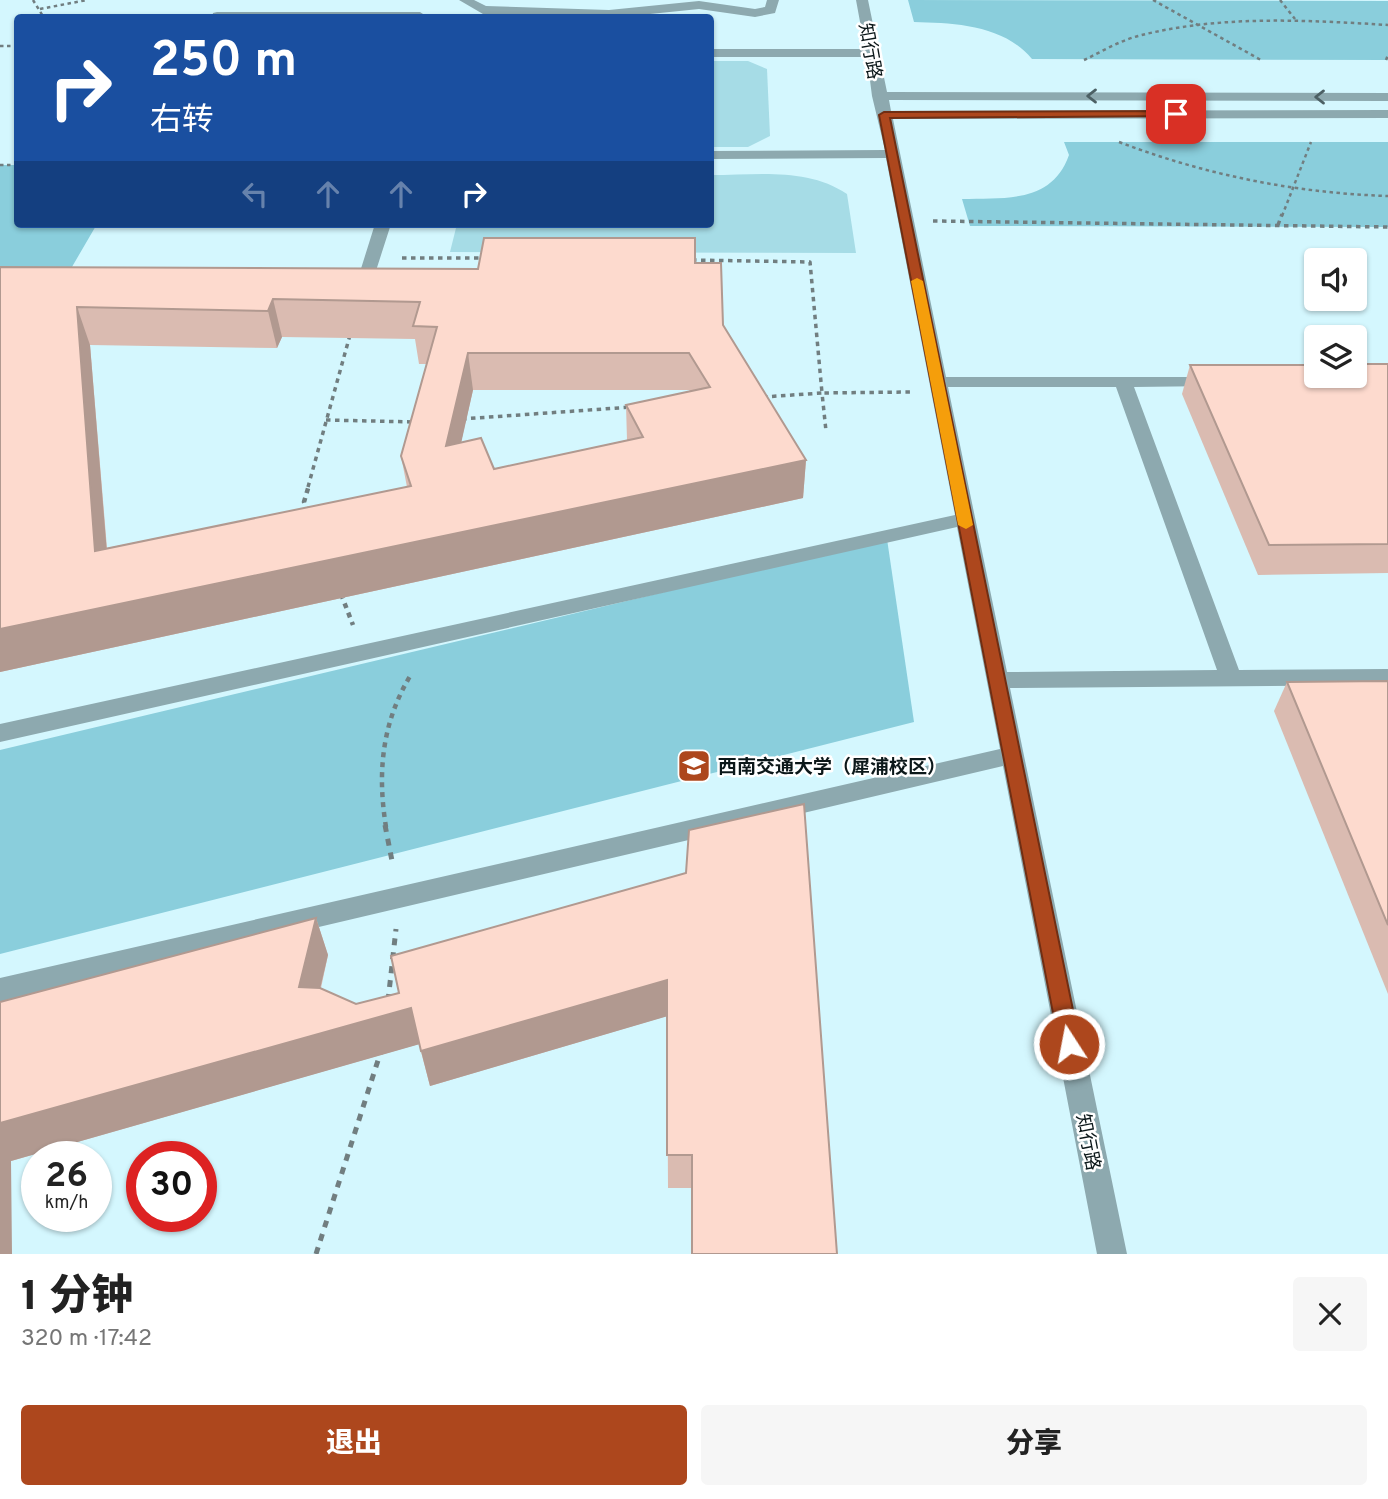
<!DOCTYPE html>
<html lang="zh">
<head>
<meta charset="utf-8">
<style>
  body { margin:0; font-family:Overpass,"Noto Sans SC",sans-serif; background:#f6f6f6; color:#222; height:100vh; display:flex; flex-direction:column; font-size:26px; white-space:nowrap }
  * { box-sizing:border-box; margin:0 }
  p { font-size:23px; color:#767676 }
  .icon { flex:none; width:38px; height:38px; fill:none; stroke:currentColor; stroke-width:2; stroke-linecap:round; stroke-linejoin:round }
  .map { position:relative; height:1254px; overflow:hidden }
  .side { display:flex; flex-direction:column; background:#fff; flex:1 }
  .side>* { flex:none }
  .guide { position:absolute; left:14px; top:14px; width:700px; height:214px; border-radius:7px; box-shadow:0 2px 5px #0004; background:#1a4fa0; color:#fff; overflow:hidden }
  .buttons { position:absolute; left:1304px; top:248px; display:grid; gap:14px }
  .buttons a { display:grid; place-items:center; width:63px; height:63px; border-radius:7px; background:#fff; box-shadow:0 2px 5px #0004; font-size:35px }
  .speed { position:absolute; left:21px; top:1141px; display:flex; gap:14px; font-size:35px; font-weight:700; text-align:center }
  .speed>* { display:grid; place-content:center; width:91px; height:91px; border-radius:50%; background:#fff; box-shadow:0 2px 5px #0004; line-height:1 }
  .speed small { font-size:18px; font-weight:400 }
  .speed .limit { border:10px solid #d22; background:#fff; color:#111 }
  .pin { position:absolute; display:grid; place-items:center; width:60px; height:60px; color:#fff; margin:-30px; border-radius:14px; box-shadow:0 4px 10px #0006 }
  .me { position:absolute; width:77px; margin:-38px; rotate:349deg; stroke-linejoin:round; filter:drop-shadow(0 0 5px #0008) }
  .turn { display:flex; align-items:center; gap:24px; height:147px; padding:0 21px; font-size:32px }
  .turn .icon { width:91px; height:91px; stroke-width:2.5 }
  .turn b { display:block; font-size:49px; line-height:60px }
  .lanes { display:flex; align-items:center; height:66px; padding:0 21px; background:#0003; justify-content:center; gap:35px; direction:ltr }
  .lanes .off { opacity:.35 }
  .round { display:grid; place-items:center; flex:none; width:74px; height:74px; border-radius:7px; background:#f6f6f6 }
  .summary { display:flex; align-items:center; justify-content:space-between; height:119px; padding:0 21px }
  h1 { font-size:42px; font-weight:800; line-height:52px }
  .cta { display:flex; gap:14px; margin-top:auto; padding:14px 21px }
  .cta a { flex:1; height:80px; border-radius:7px; background:#ad471d; color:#fff; font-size:28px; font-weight:800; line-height:80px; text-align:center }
  .cta a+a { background:#f6f6f6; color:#222 }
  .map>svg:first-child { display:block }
  .built { fill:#d4f7fe; fill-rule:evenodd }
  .green { fill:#a6dce6 }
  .forest { fill:#8acedc }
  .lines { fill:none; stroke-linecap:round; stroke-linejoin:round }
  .path-far3 { stroke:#717e80; stroke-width:2.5; stroke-dasharray:3.5 3.5; stroke-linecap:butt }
  .path-far2 { stroke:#717e80; stroke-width:3.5; stroke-dasharray:4.5 4.5; stroke-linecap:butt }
  .path-far1 { stroke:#717e80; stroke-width:4.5; stroke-dasharray:5 5; stroke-linecap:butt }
  .path { stroke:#717e80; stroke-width:5; stroke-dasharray:7 7; stroke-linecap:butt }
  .minor { fill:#8da9af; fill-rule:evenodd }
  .wall { fill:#dabbb1; fill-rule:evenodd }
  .shaded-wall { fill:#b19990 }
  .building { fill:#fddace; stroke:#b19990; stroke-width:2; fill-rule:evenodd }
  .oneway { stroke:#4c6064 }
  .route { fill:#ad471d; stroke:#702e13; stroke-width:2 }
  .slow { fill:#f59e0b }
  .labels { text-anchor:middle; stroke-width:5; stroke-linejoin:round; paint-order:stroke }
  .street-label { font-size:19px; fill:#0b1719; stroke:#fff }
  .poi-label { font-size:19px; font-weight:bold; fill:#0b1719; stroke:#fff; text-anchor:start }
</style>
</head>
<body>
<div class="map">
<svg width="1388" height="1254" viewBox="0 0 1388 1254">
  <rect width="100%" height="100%" fill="#edfafd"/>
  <!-- built -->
  <path class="built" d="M 0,0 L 1388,0 L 1388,1254 L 0,1254 ZM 18,18 L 710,18 L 710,224 L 18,224 ZM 1316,261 L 1354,261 L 1354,299 L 1316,299 ZM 1316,338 L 1354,338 L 1354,376 L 1316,376 ZM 37,1157 L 96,1157 L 96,1216 L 37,1216 ZM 142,1157 L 201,1157 L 201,1216 L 142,1216 Z"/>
  <!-- green -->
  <g class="green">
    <polygon points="711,61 748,61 767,69 770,136 748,147 711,147"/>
    <path d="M 711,175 C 756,175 808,167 847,194 L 856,253 L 450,252 L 457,224 L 710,224 Z"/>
  </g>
  <!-- forest -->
  <g class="forest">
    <path d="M 908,0 L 1388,1 L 1388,60 L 1032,59 C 1004,25 955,23 914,22 Z"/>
    <path d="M 1064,142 L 1388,142 L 1388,227 L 970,226 L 962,199 C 1006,198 1052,203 1069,155 Z"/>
    <polygon points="0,165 17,165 18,224 97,224 69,272 0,274"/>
    <polygon points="887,539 914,722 0,954 0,750"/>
  </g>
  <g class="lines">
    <!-- path-far3 -->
    <g class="path-far3">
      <polyline points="33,0 44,18"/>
      <polyline points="1153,0 1261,60"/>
      <polyline points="1280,0 1295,19"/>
      <polyline points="40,9 87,0"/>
      <polyline points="0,46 18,46"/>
      <path d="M 1084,60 C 1101,52 1119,41 1138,36 C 1218,15 1306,20 1388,25"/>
      <polyline points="1386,60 1388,55"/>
      <path d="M 1119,142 C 1206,175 1295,193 1388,196"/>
      <polyline points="0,165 18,165"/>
      <polyline points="1282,216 1311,142"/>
    </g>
    <!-- path-far2 -->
    <g class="path-far2">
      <polyline points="933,221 1388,227"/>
      <polyline points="1278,225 1282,214"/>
      <polyline points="402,258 484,258"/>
      <polyline points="692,260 810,262 822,393 910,392"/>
      <polyline points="763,397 822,393 826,431"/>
      <polyline points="462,419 632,407"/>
      <polyline points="326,420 415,422"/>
      <polyline points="308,487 350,335"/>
    </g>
    <!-- path-far1 -->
    <g class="path-far1">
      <polyline points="308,512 304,502 309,485"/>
      <polyline points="341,594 353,625"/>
      <path d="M 386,827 C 377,772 382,721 412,673"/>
    </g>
    <!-- path -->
    <g class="path">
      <polyline points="385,825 393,866"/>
      <polyline points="388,1001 396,929"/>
      <polyline points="316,1254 381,1051"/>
    </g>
    <!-- minor -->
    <g class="minor">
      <polygon points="459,0 474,0 486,6 609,10 699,1 755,9 765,7 767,0 779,0 775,13 755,17 699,9 611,18 483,14"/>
      <path d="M 856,0 L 868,0 L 887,92 L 1388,93 L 1388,101 L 889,100 L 891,111 L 1388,110 L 1388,118 L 893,119 L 946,377 L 1221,377 L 1224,381 L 1215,386 L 1134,387 L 1239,670 L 1388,669 L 1388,685 L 1010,688 L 1127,1254 L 1097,1254 L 1003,766 L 0,1002 L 0,978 L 1000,749 L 957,527 L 0,742 L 0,724 L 955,515 L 886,158 L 710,159 L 710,151 L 885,150 L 872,96 L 867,57 L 710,57 L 710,49 L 865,49 ZM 948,387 L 1116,387 L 1217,670 L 1007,672 Z"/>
      <polygon points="217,12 420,12 426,16 212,18 213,13"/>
      <polygon points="375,224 391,224 373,280 365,285 343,283 341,280 343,277 359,275"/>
    </g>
  </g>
  <!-- wall -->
  <g class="wall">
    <path d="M 695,263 L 723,325 L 806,460 L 803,498 L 0,672 L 0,267 L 478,269 ZM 282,337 L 415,339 L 419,364 L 427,364 L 401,456 L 407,487 L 107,548 L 90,345 L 277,348 ZM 473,390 L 689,390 L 690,391 L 626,405 L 627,440 L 494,469 L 461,442 Z"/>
    <polygon points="1388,364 1388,573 1258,575 1182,394 1190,365"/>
    <polygon points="1388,681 1388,994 1274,711 1287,682"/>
    <polygon points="689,830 692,1188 668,1188 667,1016 430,1086 419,1044 11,1161 0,1002 316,918 328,955 321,988 356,1004 399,993 686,873"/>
  </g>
  <!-- shaded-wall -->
  <g class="shaded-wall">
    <polygon points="273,299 282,337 277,348 268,311"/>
    <polygon points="77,307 90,345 110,590 95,551"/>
    <polygon points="468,353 473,390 452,484 446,446"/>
    <polygon points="806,460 803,498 0,672 0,629"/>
    <polygon points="316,918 328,955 312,1023 299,987"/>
    <polygon points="667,980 668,1016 430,1086 421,1051"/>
    <polygon points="411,1008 420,1044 11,1161 12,1254 0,1254 0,1123"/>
  </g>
  <!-- building -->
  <g class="building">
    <path d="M 484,238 L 695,238 L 695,263 L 721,263 L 723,325 L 806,460 L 0,629 L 0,267 L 478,269 ZM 273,299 L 420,302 L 413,326 L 437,327 L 401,456 L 411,486 L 95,551 L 77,307 L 268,311 ZM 468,353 L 689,353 L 710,387 L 626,405 L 643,437 L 494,469 L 481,438 L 446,446 Z"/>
    <polygon points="1354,364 1388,364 1388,544 1269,545 1190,365 1316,365 1316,376 1354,376"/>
    <polygon points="1388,681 1388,925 1287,682"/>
    <polygon points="804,804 837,1254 692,1254 692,1155 667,1155 667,980 421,1051 411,1008 0,1123 0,1002 316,918 299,987 320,988 356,1004 399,993 391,956 686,873 689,830"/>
  </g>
  <!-- one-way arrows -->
  <defs><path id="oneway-chevron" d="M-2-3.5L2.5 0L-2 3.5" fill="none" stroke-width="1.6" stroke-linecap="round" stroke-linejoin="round" transform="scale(1.75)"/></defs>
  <g class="oneway">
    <use href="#oneway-chevron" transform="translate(1092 96) rotate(-180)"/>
    <use href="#oneway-chevron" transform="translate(1320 97) rotate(-180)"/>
  </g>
  <!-- route -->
  <polygon class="route" points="1176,111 1181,114 1179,116 890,118 1080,1044 1077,1051 1069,1053 1062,1051 1059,1044 879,115 884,112"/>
  <!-- slow -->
  <polygon class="slow" points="917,278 923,281 973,525 966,529 958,525 911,281"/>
  <!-- icons -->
  <defs>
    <symbol id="university-square" viewBox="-11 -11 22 22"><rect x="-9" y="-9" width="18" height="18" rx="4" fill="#ad471d" stroke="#fff"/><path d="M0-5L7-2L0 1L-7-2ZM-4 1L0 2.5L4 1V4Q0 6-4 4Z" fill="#fff"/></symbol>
  </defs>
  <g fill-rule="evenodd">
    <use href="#university-square" x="675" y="747" width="38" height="38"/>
  </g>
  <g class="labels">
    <!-- street labels -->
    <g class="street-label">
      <text transform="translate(871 51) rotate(80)" y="7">知行路</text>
      <text transform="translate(1089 1142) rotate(79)" y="7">知行路</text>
    </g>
    <!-- poi labels -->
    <g class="poi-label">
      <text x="718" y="773">西南交通大学（犀浦校区）</text>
    </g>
  </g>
</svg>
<div class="buttons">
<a><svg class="icon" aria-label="sound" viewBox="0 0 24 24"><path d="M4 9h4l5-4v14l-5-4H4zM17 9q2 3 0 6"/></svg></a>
<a><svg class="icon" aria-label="layers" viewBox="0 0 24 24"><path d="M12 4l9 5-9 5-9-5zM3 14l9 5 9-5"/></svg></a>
</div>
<div class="speed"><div>26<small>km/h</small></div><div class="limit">30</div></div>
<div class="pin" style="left:1176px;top:114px;background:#d93025"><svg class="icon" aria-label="arrive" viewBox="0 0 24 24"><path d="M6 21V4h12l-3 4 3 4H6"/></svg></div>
<svg class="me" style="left:1069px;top:1044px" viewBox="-20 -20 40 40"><circle r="17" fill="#ad471d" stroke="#fff" stroke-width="3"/><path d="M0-11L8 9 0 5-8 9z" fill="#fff"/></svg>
<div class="guide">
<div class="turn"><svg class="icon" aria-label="right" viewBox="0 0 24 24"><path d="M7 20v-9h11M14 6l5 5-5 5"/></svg><div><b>250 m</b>右转</div></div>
<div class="lanes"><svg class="icon off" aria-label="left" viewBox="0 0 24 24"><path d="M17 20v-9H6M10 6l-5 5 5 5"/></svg><svg class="icon off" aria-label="ahead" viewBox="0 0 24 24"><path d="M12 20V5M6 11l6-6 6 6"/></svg><svg class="icon off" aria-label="ahead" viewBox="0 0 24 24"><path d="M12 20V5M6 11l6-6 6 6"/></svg><svg class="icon" aria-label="right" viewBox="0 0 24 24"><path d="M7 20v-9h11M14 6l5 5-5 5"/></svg></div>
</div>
</div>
<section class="side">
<div class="summary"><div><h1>1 分钟</h1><p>320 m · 17:42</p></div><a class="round"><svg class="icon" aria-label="close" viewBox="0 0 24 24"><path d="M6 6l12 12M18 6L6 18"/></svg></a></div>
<div class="cta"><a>退出</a><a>分享</a></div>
</section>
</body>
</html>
